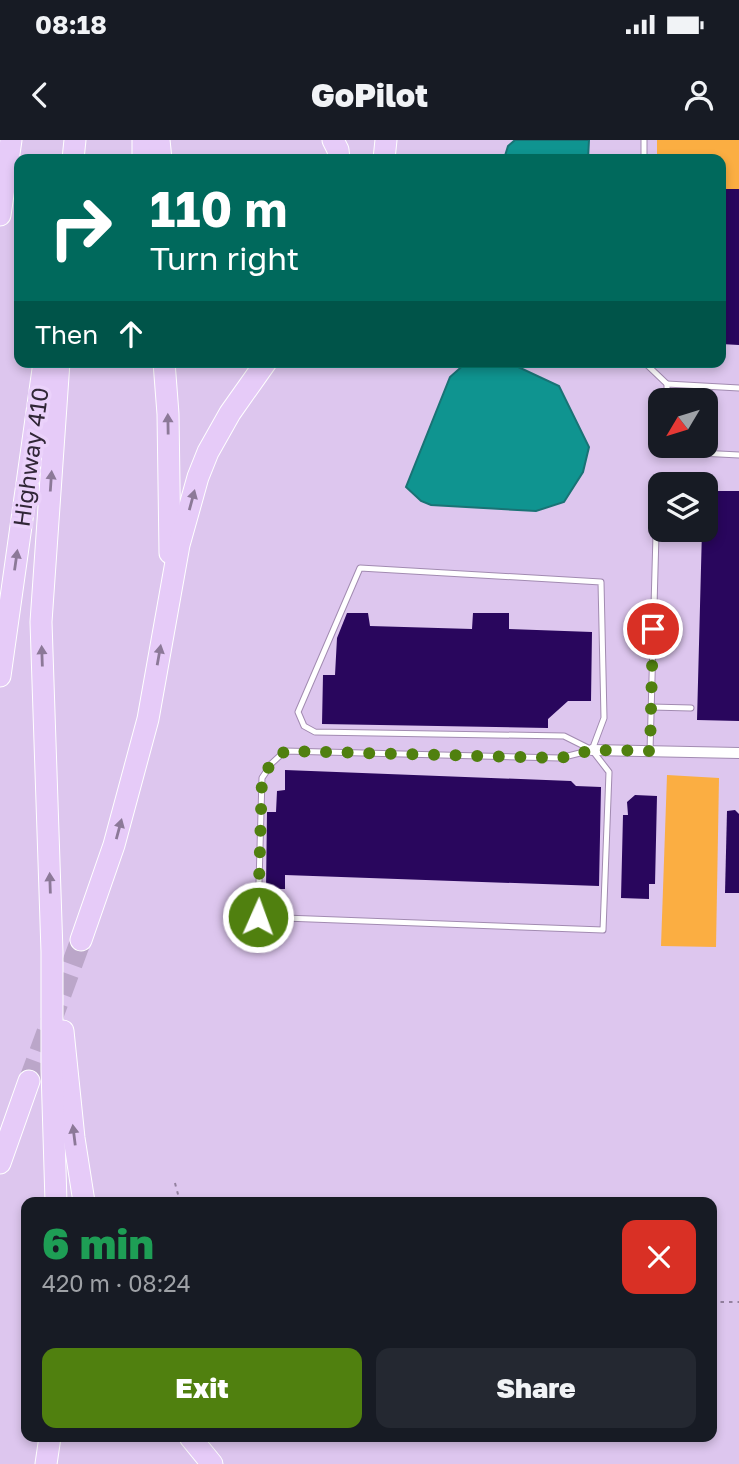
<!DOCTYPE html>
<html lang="en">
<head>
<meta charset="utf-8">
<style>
  body { margin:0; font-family:"Golos Text",sans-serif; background:#242831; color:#f1f3f6; height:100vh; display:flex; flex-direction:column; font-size:26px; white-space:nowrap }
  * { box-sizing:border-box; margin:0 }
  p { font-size:23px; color:#9ea1a6 }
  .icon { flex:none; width:38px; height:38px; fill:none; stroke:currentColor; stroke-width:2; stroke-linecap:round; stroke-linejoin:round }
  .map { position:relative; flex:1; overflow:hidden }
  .sheet { position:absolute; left:21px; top:1057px; width:696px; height:245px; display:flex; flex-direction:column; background:#171b24; border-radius:14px; box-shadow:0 4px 10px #0003 }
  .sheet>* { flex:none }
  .top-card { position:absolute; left:14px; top:14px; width:712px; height:214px; border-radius:14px; box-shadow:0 4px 10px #0003; background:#00695c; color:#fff; overflow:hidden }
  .needle { width:46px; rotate:232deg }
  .tools { position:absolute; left:648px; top:248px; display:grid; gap:14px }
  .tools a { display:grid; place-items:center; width:70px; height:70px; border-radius:14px; background:#171b24; box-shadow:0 4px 10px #0003; font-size:35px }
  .pin { position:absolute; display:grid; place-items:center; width:60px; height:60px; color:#fff; margin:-30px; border:4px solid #fff; border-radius:50%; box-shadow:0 2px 7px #0007 }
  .me { position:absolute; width:77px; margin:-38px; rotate:2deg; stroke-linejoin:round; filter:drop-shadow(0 0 5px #0008) }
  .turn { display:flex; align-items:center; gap:24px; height:147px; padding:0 21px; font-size:32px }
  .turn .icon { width:91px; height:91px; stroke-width:2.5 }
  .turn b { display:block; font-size:49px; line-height:60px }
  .then { display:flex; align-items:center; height:66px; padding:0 21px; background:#0003; gap:14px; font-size:26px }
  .round { display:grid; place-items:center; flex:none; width:74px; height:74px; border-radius:14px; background:#242831 }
  .headline { display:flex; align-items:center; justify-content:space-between; height:119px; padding:0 21px }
  h1 { font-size:42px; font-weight:800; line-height:52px; color:#1e9e55 }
  .cta { display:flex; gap:14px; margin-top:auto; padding:14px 21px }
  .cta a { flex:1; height:80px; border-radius:14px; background:#50800f; color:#fff; font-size:28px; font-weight:800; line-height:80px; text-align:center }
  .cta a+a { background:#242831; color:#f1f3f6 }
  .status { display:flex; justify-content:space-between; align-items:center; height:49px; padding:0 35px; background:#171b24; direction:ltr }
  .status svg { height:19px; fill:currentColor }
  header { display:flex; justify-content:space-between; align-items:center; height:91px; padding:0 21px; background:#171b24; font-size:32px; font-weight:800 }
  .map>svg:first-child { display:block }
  .green { fill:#fbae42 }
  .water { fill:#0f9490; stroke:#197375; stroke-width:2 }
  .building { fill:#29065d }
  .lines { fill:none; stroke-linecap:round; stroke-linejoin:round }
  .motorway-tunnel { stroke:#bba6c9; stroke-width:21; stroke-dasharray:21 10; stroke-linecap:butt }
  .service-casing { stroke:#a28bb1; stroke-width:7 }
  .minor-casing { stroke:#a28bb1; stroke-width:12 }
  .motorway-casing { stroke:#fff; stroke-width:23 }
  .path { stroke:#93819f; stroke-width:2; stroke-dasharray:3.5 5; stroke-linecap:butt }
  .service { stroke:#fff; stroke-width:5 }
  .minor { stroke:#fff; stroke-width:10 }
  .motorway { stroke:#e6cbf8; stroke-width:21 }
  .oneway { fill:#8c7998 }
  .route { stroke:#50800f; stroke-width:12; stroke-dasharray:0 21.6 }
  .labels { text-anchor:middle; stroke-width:7; stroke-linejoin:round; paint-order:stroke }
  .street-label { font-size:23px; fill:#312737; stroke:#ebd2fb }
</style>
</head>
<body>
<div class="status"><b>08:18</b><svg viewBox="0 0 49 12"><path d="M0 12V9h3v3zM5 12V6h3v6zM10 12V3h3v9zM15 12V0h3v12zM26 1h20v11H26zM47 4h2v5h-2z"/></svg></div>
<header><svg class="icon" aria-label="back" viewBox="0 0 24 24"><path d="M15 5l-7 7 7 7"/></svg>GoPilot<svg class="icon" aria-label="person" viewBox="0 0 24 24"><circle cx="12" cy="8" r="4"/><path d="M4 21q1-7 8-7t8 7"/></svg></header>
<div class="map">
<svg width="739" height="1324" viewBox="0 0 739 1324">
  <rect width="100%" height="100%" fill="#ddc6ee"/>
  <!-- green -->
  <g class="green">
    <polygon points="657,0 739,0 739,49 721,49 721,19 657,19"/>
    <polygon points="667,635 719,638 716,807 661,806"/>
  </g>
  <!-- water -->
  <g class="water">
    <polygon points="515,0 589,0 588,19 504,19 508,6"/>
    <polygon points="467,222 494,222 514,225 559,246 589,307 583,332 564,362 536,371 431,365 421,361 406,347 450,237"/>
  </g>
  <!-- building -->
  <g class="building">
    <polygon points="721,49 739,49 739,205 721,204"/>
    <polygon points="705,351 739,351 739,581 697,580 702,390 705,390"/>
    <polygon points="347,473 368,473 370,486 472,489 473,473 509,473 509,489 592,492 591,561 568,561 548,579 548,588 322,584 323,535 335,535 337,498"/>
    <polygon points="285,630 571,641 576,646 601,647 599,746 285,735 285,749 266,749 267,672 276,672 277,651 285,650"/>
    <polygon points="635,655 657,656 655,744 649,744 649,759 621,758 623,675 628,675 627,662"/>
    <polygon points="735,670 739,674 739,753 725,753 727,671"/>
  </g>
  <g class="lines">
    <!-- motorway-tunnel -->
    <polyline class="motorway-tunnel" points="29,941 81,800"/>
    <defs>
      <g id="service">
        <polyline points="644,19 644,0"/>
        <polyline points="644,222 667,244"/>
        <polyline points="667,261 667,244 739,248"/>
        <polyline points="675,306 680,312 739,315"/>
        <polyline points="651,567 691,568"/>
        <polyline points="592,610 604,578 601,442 360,428 298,572 304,586 315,592 564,596 592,610 609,632 603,790 258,777 262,638 272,623 285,611 560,618 592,610"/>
        <polyline points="650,611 657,358"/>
      </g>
      <polyline id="minor" points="592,610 739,613"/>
      <g id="motorway">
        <polyline points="143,0 143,19"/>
        <polyline points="159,0 161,19"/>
        <polyline points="333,0 338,10 339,19"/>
        <polyline points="73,19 75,0"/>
        <polyline points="384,19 386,0"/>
        <polyline points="0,75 11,0"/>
        <polyline points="164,222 168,274 170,413"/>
        <polyline points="0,536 44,222"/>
        <polyline points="81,800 114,705 148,579 179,405 198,337 208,312 230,273 266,222"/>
        <polyline points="63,891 74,998 84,1062"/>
        <polyline points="0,1023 29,941"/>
        <polyline points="56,1062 52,930 52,812 41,482 59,222"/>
        <polyline points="190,1297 212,1324"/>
        <polyline points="46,1324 50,1297"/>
      </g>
    </defs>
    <!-- service casing -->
    <use href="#service" class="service-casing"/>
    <!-- minor casing -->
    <use href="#minor" class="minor-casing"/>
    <!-- motorway casing -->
    <use href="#motorway" class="motorway-casing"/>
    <!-- path -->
    <g class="path">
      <polyline points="175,1043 180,1062"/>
      <polyline points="712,1162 739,1162"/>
    </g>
    <!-- service -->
    <use href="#service" class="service"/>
    <!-- minor -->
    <use href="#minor" class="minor"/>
    <!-- motorway -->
    <use href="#motorway" class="motorway"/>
  </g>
  <!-- one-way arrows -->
  <defs><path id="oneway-solid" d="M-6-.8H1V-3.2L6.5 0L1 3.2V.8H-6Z" transform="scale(1.75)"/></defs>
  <g class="oneway">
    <use href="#oneway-solid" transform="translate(168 284) rotate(-91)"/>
    <use href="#oneway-solid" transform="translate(51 341) rotate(-86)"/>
    <use href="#oneway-solid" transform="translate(192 360) rotate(-75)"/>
    <use href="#oneway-solid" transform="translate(16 420) rotate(-82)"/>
    <use href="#oneway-solid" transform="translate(159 515) rotate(-80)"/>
    <use href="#oneway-solid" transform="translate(42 516) rotate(-92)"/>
    <use href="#oneway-solid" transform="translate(119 689) rotate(-75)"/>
    <use href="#oneway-solid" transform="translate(50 743) rotate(-92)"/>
    <use href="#oneway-solid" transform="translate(74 995) rotate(-97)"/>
  </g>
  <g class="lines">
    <!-- route -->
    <polyline class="route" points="258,777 262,638 272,622 285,611 560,618 592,610 650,611 653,489"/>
  </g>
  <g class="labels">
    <!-- street labels -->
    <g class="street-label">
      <text transform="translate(31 317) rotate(-82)" y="8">Highway 410</text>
    </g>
  </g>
</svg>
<div class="tools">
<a><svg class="needle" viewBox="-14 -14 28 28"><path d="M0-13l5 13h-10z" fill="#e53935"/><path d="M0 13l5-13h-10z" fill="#9ea1a6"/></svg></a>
<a><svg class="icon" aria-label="layers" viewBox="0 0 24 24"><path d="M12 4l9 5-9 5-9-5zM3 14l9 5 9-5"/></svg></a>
</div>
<div class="pin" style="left:653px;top:489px;background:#d93025"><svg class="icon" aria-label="arrive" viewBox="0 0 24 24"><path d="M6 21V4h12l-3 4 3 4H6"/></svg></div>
<svg class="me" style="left:258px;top:777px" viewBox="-20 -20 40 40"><circle r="17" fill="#50800f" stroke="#fff" stroke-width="3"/><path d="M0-11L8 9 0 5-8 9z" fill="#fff"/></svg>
<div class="top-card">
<div class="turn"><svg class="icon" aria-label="right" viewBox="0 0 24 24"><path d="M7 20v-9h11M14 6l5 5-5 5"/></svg><div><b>110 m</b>Turn right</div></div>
<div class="then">Then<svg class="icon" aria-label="ahead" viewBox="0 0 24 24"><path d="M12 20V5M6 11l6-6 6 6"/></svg></div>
</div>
<section class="sheet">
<div class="headline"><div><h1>6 min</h1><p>420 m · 08:24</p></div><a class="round" style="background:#d93025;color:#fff"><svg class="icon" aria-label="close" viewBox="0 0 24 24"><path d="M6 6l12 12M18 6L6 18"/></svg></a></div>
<div class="cta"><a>Exit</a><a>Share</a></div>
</section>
</div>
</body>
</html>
